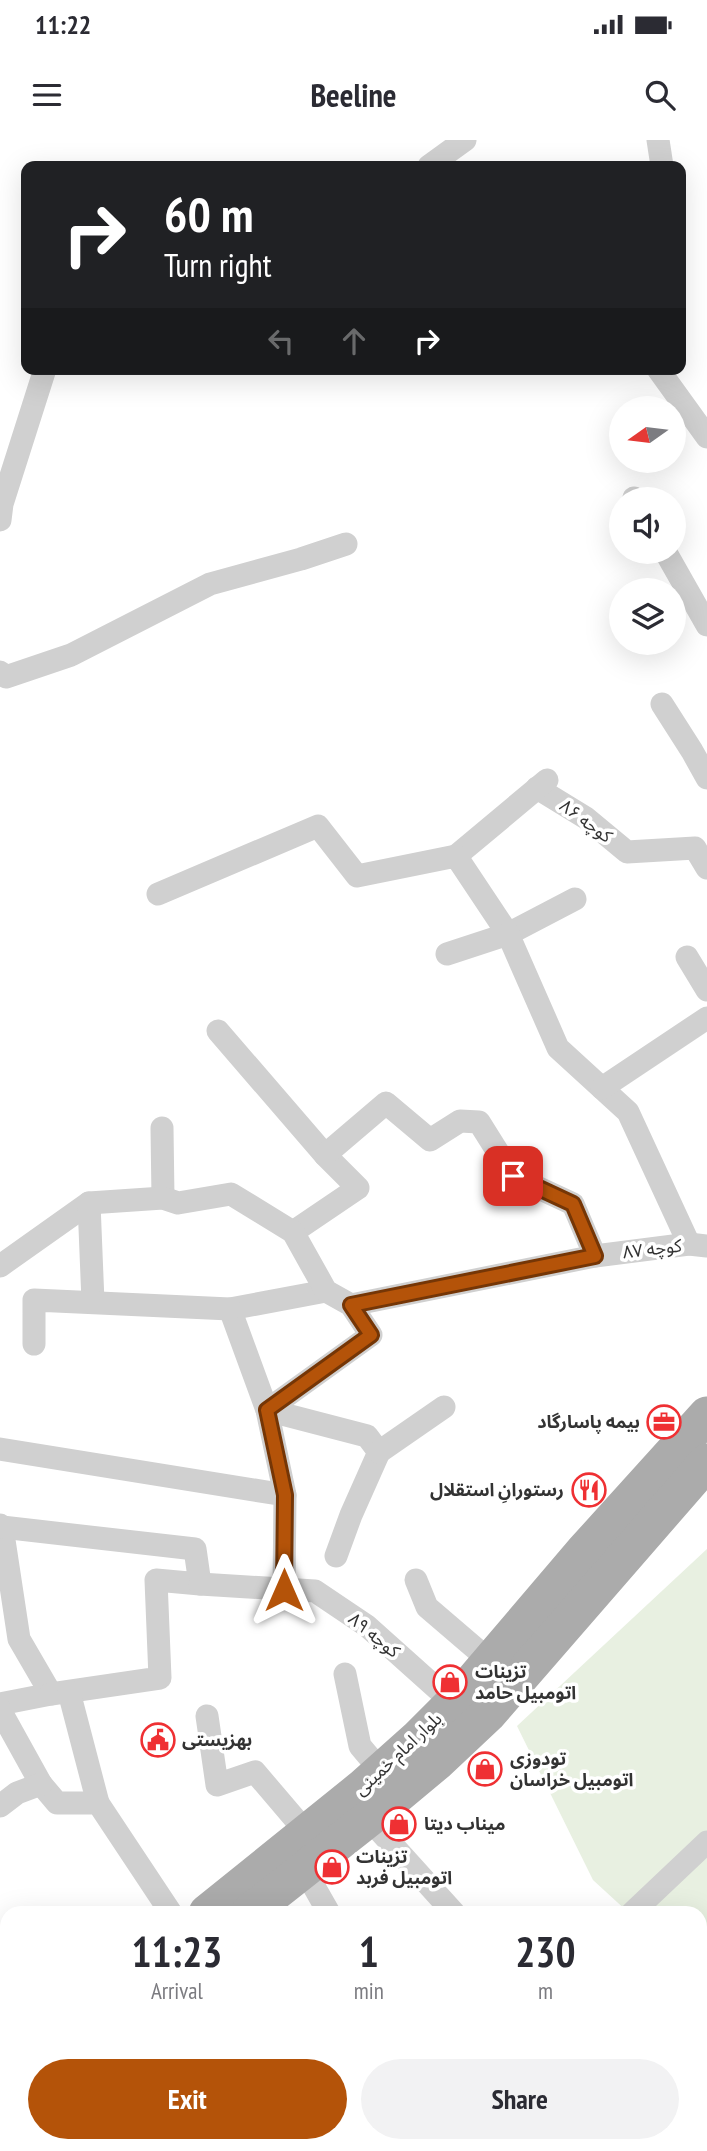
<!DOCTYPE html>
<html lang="en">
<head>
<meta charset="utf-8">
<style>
  body { margin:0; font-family:"PT Sans Narrow","Noto Sans Arabic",sans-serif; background:#f2f2f3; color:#2b2b33; height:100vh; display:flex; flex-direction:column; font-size:26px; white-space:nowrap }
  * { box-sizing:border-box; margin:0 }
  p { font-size:23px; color:#7c7c81 }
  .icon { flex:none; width:38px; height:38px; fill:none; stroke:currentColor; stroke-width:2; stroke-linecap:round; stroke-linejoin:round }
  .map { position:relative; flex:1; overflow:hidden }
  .drawer { position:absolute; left:0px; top:1766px; width:707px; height:247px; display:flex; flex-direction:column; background:#fff; border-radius:21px 21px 0 0; box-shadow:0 7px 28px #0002 }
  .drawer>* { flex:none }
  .banner { position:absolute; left:21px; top:21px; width:665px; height:214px; border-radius:14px; box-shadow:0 7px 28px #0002; background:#202124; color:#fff; overflow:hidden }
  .needle { width:46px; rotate:256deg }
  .buttons { position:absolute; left:609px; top:256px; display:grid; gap:14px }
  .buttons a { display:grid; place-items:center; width:77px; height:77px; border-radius:50%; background:#fff; box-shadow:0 7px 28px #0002; font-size:35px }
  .pin { position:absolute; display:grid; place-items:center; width:60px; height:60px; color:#fff; margin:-30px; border-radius:14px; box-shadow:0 4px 10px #0006 }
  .me { position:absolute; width:77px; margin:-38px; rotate:0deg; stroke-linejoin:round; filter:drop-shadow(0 0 5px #0008) }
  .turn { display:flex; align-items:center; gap:24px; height:147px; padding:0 28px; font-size:32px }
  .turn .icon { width:91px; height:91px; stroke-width:2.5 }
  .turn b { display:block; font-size:49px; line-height:60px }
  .lanes { display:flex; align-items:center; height:66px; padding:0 28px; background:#0003; justify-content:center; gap:35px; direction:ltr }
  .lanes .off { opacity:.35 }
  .eta { display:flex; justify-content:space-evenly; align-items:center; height:119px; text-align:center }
  .eta b { font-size:42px; font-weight:700; line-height:49px }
  .action { display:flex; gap:14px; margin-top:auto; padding:14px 28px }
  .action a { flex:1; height:80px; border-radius:42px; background:#b45309; color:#fff; font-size:28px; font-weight:700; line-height:80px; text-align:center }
  .action a+a { background:#f2f2f3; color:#2b2b33 }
  .status { display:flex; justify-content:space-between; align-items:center; height:49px; padding:0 35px; background:#fff; direction:ltr }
  .status svg { height:19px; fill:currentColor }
  header { display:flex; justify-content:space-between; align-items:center; height:91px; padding:0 28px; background:#fff; font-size:32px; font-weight:700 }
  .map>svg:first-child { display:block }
  .green { fill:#e8f0e1 }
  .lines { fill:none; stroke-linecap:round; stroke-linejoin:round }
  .street { stroke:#d0d0d0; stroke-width:23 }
  .primary { stroke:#ababab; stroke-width:37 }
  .route-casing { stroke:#753606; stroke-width:18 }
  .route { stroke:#b45309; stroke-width:12 }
  .labels { text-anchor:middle; stroke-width:7; stroke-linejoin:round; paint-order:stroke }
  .street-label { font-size:18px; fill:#333; stroke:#fff }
  .poi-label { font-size:18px; font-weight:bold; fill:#333; stroke:#fff; text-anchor:start }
</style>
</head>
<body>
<div class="status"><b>11:22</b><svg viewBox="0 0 49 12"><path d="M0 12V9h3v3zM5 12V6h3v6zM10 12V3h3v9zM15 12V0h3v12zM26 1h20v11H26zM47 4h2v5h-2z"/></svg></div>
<header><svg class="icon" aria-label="menu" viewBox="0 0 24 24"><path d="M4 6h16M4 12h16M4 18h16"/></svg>Beeline<svg class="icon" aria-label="search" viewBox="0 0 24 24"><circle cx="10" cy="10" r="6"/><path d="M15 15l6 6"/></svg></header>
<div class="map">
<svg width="707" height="2011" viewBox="0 0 707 2011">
  <rect width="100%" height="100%" fill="#fff"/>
  <!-- green -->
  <polygon class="green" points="707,1409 707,1843 700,1837 700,1773 629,1773 593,1740 517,1586"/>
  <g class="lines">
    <!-- street -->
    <g class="street">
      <polyline points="658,0 662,26"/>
      <polyline points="429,26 465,0"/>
      <polyline points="658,229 707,297"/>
      <polyline points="634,358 635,359"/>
      <polyline points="0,380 2,364 45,229"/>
      <polyline points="665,411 707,485"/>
      <polyline points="0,532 6,537 71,515 210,444 301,419 346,404"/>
      <polyline points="662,564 692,611 707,638"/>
      <polyline points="537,648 586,678 627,712 695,708 707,728"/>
      <polyline points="456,716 547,640"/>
      <polyline points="158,754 318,686 357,736 456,716 508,794 575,759"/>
      <polyline points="447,814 508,794 558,908 628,972 689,1104"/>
      <polyline points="687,817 707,850"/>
      <polyline points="218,891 325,1015 358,1048 293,1092"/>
      <polyline points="602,948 707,878"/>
      <polyline points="162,988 163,1058"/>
      <polyline points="325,1015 386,963 430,1000 460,981 479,982 513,1036 573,1064 595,1116"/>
      <polyline points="0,1126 89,1063"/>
      <polyline points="326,1151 230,1169 267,1270 367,1296 379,1312 351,1375 336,1416"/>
      <polyline points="93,1162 89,1063 163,1058 178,1063 231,1054 293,1092 326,1151 351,1165 371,1195 267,1270 285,1355"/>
      <polyline points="351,1165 595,1116 689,1104 707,1106"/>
      <polyline points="34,1204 34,1160 230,1169"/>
      <polyline points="0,1309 285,1355 284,1449"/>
      <polyline points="379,1312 444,1267"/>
      <polyline points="0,1385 2,1387 19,1499 51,1554 0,1564"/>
      <polyline points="2,1387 195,1409 200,1444 156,1440 160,1538 51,1554"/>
      <polyline points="416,1440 427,1467 490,1521"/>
      <polyline points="200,1444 315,1451 367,1486 453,1563"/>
      <polyline points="345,1534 360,1606 381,1631"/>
      <polyline points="69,1552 98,1663"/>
      <polyline points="0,1570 41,1644 57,1663 98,1663 171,1773"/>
      <polyline points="207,1576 217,1645 255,1632 307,1693"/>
      <polyline points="0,1666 17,1653 41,1644"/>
      <polyline points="369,1679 454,1773"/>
      <polyline points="304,1729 329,1773"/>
      <polyline points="632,1773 707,1702"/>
      <polyline points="0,1806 7,1813"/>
      <polyline points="700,1906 707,1905"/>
      <polyline points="0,1989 7,1998"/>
      <polyline points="393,2006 394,2011"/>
    </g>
    <!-- primary -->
    <g class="primary">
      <polyline points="207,1773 362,1648 418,1598 462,1554 583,1412 707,1275"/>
      <polyline points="249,1773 377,1672 437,1622 488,1574 707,1322"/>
      <polyline points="0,1948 7,1955"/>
    </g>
  </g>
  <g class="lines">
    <defs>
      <polyline id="route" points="284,1450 285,1355 267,1270 371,1195 351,1165 595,1116 573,1064 513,1036"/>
    </defs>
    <!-- route casing -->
    <use href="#route" class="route-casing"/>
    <!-- route -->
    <use href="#route" class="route"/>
  </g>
  <!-- icons -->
  <defs>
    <symbol id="office-ring" viewBox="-11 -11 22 22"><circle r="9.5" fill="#fff" stroke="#ef3033" stroke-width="1.5"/><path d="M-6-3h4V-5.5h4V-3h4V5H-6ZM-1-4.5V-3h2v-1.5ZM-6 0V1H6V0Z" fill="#ef3033"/></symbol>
    <symbol id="restaurant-ring" viewBox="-11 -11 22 22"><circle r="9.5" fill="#fff" stroke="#ef3033" stroke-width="1.5"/><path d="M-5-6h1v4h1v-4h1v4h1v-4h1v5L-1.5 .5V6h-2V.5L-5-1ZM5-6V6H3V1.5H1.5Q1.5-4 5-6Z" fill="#ef3033"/></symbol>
    <symbol id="shop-ring" viewBox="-11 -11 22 22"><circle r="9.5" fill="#fff" stroke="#ef3033" stroke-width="1.5"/><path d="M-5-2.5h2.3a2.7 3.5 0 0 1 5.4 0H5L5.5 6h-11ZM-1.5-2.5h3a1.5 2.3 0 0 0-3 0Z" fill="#ef3033"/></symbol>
    <symbol id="civic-ring" viewBox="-11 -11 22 22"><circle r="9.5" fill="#fff" stroke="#ef3033" stroke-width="1.5"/><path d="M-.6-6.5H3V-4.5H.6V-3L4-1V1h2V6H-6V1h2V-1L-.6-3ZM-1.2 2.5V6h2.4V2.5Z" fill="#ef3033"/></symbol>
  </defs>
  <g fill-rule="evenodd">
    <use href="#office-ring" x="645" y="1263" width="38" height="38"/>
    <use href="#restaurant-ring" x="570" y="1331" width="38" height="38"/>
    <use href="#shop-ring" x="431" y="1523" width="38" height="38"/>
    <use href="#civic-ring" x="139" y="1581" width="38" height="38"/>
    <use href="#shop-ring" x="466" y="1610" width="38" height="38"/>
    <use href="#shop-ring" x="380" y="1665" width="38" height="38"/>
    <use href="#shop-ring" x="313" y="1708" width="38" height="38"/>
  </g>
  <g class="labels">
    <!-- street labels -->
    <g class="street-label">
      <text transform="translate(586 681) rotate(36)" y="6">کوچه ۸۶</text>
      <text transform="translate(652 1109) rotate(-7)" y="6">کوچه ۸۷</text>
      <text transform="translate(374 1495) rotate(39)" y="6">کوچه ۸۹</text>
      <text transform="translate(398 1614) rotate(-43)" y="6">بلوار امام خمینی</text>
    </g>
    <!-- poi labels -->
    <g class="poi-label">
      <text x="640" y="1288" text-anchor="end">بیمه پاسارگاد</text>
      <text x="564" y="1356" text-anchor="end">رستورانِ استقلال</text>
      <text x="475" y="1538">تزینات<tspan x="475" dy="21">اتومبیل حامد</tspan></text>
      <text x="182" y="1606">بهزیستی</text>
      <text x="510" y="1625">تودوزی<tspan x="510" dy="21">اتومبیل خراسان</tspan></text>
      <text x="424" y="1690">میناب دیتا</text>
      <text x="356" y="1723">تزینات<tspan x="356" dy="21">اتومبیل فربد</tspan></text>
    </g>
  </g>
</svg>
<div class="buttons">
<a><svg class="needle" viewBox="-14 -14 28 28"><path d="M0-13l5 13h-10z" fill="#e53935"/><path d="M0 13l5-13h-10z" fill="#7c7c81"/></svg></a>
<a><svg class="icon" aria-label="sound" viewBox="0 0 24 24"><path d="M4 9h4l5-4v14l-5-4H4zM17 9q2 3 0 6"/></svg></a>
<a><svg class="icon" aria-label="layers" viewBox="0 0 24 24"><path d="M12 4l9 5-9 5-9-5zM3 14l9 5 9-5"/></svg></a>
</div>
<div class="pin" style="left:513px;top:1036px;background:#d93025"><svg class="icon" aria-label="arrive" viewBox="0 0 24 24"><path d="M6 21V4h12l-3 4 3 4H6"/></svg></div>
<svg class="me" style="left:284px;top:1450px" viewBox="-20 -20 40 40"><path d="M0-17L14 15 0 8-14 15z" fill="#b45309" stroke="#fff" stroke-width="4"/></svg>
<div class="banner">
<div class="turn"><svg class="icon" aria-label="right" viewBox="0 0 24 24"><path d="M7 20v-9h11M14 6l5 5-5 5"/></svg><div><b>60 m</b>Turn right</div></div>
<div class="lanes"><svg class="icon off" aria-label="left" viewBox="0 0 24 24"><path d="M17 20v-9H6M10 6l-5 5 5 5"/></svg><svg class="icon off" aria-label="ahead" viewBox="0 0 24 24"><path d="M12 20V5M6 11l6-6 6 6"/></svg><svg class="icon" aria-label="right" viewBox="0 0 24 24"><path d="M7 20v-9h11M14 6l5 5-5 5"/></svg></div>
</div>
<section class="drawer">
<div class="eta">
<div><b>11:23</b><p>Arrival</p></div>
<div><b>1</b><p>min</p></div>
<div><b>230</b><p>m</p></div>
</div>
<div class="action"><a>Exit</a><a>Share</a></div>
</section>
</div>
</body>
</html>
